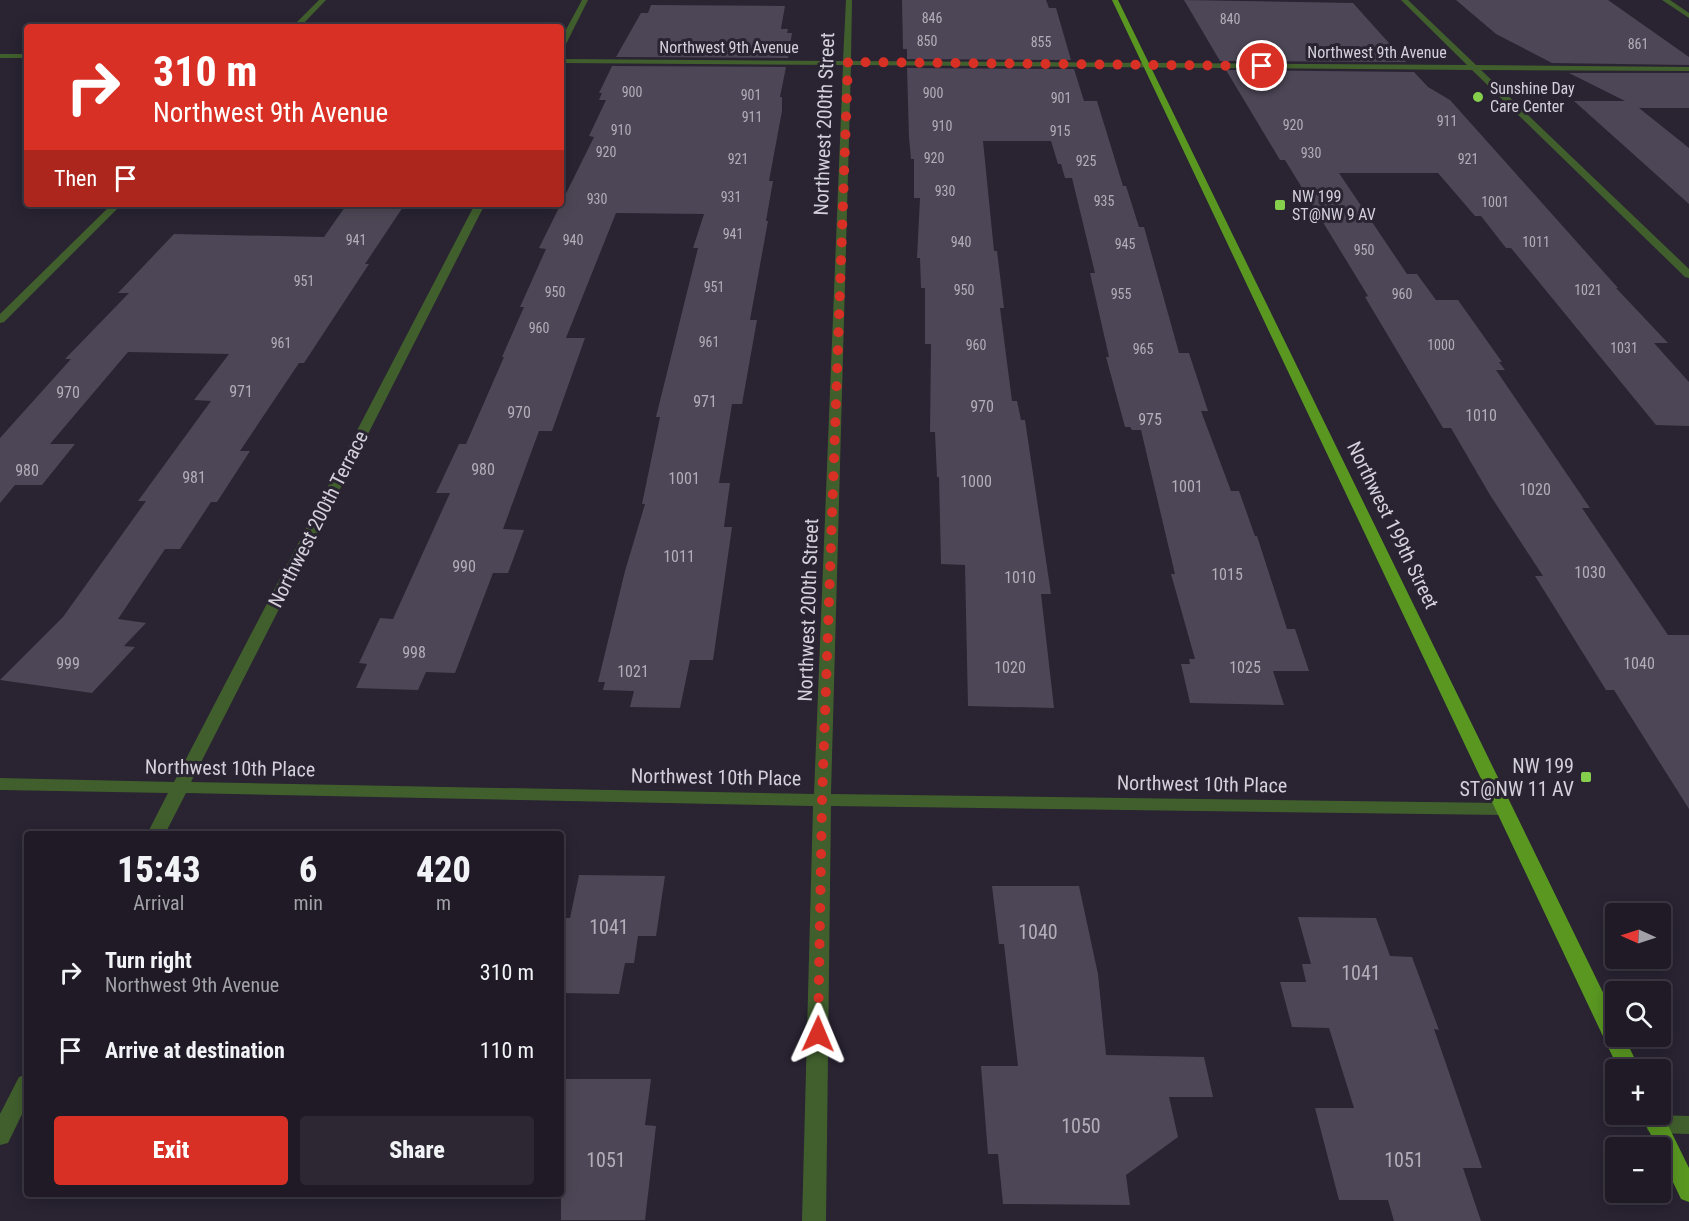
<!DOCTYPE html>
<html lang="en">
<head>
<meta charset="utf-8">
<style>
  body { margin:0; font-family:"Roboto Condensed",sans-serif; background:#2c2732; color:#f1f3f6; height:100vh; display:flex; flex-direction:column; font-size:22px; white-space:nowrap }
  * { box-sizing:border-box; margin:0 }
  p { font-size:20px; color:#a1a1a7 }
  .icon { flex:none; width:33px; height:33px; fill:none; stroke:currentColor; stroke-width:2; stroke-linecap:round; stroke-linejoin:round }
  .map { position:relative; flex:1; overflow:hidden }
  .side { position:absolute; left:24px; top:831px; width:540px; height:366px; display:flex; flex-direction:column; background:#1f1a26; border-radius:6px; box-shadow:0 3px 15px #0003,0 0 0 2px #3c3843 }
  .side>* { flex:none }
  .top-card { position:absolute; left:24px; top:24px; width:540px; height:183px; border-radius:6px; box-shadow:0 3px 15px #0003,0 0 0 2px #3c3843; background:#d93025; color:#fff; overflow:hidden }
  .needle { width:39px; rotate:273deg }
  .controls { position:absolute; left:1605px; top:903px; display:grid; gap:12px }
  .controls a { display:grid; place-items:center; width:66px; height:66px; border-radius:6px; background:#1f1a26; box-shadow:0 3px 15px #0003,0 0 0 2px #3c3843; font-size:30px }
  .pin { position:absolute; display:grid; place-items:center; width:51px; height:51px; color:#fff; margin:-26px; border:3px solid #fff; border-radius:50%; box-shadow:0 2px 6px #0007 }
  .me { position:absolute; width:66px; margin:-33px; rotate:1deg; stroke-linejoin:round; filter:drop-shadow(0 0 4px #0008) }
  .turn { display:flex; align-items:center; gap:21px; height:126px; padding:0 30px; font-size:27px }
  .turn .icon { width:78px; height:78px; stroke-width:2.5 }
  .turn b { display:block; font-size:42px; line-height:51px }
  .then { display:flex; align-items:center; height:57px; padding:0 30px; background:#0003; gap:12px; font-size:22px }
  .eta { display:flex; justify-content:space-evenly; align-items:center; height:102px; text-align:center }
  .eta b { font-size:36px; font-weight:800; line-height:42px }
  .primary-button { display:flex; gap:12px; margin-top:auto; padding:12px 30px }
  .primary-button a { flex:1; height:69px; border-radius:6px; background:#d93025; color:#fff; font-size:24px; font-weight:800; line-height:69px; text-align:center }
  .primary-button a+a { background:#2c2732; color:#f1f3f6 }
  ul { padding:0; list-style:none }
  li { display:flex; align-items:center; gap:18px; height:78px; padding:0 30px }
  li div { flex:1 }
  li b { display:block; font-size:22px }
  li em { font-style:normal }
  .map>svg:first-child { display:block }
  .building { fill:#4d4656 }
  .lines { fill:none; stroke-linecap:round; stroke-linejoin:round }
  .minor { fill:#415f2d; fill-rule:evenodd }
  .major { fill:#599721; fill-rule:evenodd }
  .route { stroke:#d93025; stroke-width:10; stroke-dasharray:0 18 }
  .poi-dot { fill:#85cf4c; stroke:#292332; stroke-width:2 }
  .labels { text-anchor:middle; stroke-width:6; stroke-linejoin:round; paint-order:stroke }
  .far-number-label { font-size:14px; fill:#b2aeb9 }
  .far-street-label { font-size:16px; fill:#d4d0da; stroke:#292332 }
  .far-poi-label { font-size:16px; fill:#d4d0da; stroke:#292332; text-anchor:start }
  .number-label { font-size:16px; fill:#b2aeb9 }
  .street-label { font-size:20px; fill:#d4d0da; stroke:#292332 }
  .poi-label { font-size:20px; fill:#d4d0da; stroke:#292332; text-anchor:end }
  .near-number-label { font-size:20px; fill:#b2aeb9 }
</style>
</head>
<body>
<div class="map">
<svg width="1689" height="1221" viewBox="0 0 1689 1221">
  <rect width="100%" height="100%" fill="#292332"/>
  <!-- building -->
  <g class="building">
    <polygon points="902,0 1046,0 1049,8 1056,8 1071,60 907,59 907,49 903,49"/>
    <polygon points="1184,0 1353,3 1406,62 1220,61"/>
    <polygon points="1456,0 1608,0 1689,57 1689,65 1552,63 1496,34"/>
    <polygon points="651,5 785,6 781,29 788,29 787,33 792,33 788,58 616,57 641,13 648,13"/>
    <polygon points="612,66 786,67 780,97 782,97 782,111 769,181 773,181 766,221 768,221 750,320 757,320 742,404 732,404 719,483 730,483 724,527 732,527 713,660 690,660 680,708 630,707 634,691 603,690 605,682 598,682 625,571 645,504 642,504 660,417 656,417 698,248 693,248 704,214 616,213 566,338 585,338 552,431 539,431 503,529 524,530 508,573 493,573 455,673 426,672 418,690 356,688 367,664 359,663 380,618 393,619 450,493 436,493 459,444 466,444 504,357 502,357 524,307 520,307 546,249 539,248 594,137 589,136 606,100 599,100 602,93 599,93"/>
    <polygon points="907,68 1074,69 1084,101 1097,101 1123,186 1126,186 1139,227 1144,227 1179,353 1189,353 1208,411 1201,411 1231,491 1239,491 1255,536 1257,536 1287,629 1295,629 1309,671 1273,671 1284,705 1190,703 1181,664 1190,664 1189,659 1195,659 1171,574 1175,574 1141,430 1132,430 1130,427 1125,427 1106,357 1109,357 1090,273 1095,273 1072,178 1065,178 1061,164 1058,164 1051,141 983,141 994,251 997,251 1004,308 1000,308 1012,401 1017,401 1021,420 1025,420 1051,594 1041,594 1054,708 968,706 965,565 941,564 939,477 937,477 935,432 930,432 931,344 925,344 925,288 921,288 920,258 917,258 920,198 914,198 914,159 911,159 909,137"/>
    <polygon points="1226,70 1414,72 1428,87 1450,100 1618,288 1616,288 1668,343 1654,343 1689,382 1689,426 1656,425 1511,248 1506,248 1481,216 1475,216 1438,173 1339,173 1407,274 1417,274 1436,300 1458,300 1502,362 1499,362 1505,370 1496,370 1590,508 1582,508 1668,635 1689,635 1689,809 1614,690 1606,690 1535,576 1543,576 1490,495 1451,428 1443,428 1365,297 1368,296 1285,160 1280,160"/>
    <polygon points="1569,73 1689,73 1689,108 1639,108 1689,148 1689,204 1574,101 1625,101"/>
    <polygon points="347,204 405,204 365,264 369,264 304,363 299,363 240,451 250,451 217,502 211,502 180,549 165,549 118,619 146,623 124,646 135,647 92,693 0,680 63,617 146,501 138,501 211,401 194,400 229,354 128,352 50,444 75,444 42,485 15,485 0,503 0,438 71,359 65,359 129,293 118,293 174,234 324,237"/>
    <polygon points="579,875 665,876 656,936 638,936 634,963 625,963 619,994 561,993 561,918 570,918"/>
    <polygon points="992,886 1079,886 1098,974 1106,1055 1204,1057 1213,1097 1169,1097 1178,1137 1126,1175 1130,1205 1003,1204 998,1154 988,1154 981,1066 1018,1066 1004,944 999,944"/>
    <polygon points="1298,917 1376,918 1390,956 1412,957 1439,1030 1434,1029 1482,1168 1463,1168 1481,1221 1394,1221 1388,1200 1339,1200 1315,1108 1354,1108 1329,1028 1292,1027 1280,982 1306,982 1302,964 1311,964"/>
    <polygon points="561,1079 651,1079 645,1125 656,1126 645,1220 561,1220"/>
  </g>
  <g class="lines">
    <!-- minor -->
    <g class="minor">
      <polygon points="319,0 326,0 300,27 292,27"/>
      <polygon points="582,0 588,0 565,46 561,48 561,39"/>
      <polygon points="846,0 852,0 851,61 1467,65 1401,0 1408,0 1476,65 1689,67 1689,71 1481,70 1689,269 1689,278 1685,277 1472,70 851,65 831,794 1503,803 1509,805 1512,809 1509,813 1503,815 831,806 826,1221 802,1221 813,806 186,793 165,834 147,834 168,793 0,790 0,778 174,782 475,204 485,204 191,782 814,794 843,65 561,63 561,59 843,61"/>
      <polygon points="1662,0 1670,0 1689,13 1689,18"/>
      <rect x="0" y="54" width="27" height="4"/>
      <polygon points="112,204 122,204 4,322 0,323 0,314"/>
      <polygon points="27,1074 27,1104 8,1143 0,1145 0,1114 19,1077"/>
      <polygon points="1656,1115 1689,1116 1689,1134 1656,1133 1648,1131 1645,1124 1648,1117"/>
    </g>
    <!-- major -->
    <g class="major">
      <polygon points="1112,0 1118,0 1616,1019 1616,1036 1624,1036 1640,1070 1619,1070"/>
      <polygon points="1660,1109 1689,1168 1689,1202 1681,1199 1660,1155 1660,1148 1657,1148 1641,1114 1660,1114"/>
    </g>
  </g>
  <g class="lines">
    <!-- route -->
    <polyline class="route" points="818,1034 822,800 848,62 1262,66"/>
  </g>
  <!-- markers -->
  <g class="poi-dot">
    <circle cx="1478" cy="97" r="6"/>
    <rect x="1274" y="199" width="12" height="12" rx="3"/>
    <rect x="1580" y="771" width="12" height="12" rx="3"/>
  </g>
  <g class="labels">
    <!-- far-number labels -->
    <g class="far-number-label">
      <text x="932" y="23">846</text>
      <text x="1230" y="24">840</text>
      <text x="927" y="46">850</text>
      <text x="1041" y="47">855</text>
      <text x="1638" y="49">861</text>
      <text x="632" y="97">900</text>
      <text x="933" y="98">900</text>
      <text x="751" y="100">901</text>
      <text x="1061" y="103">901</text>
      <text x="752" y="122">911</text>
      <text x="1447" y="126">911</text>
      <text x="1293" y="130">920</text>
      <text x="942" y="131">910</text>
      <text x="621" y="135">910</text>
      <text x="1060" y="136">915</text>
      <text x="606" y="157">920</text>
      <text x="1311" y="158">930</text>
      <text x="934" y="163">920</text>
      <text x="738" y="164">921</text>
      <text x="1468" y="164">921</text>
      <text x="1086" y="166">925</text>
      <text x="945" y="196">930</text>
      <text x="731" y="202">931</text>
      <text x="597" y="204">930</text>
      <text x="1104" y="206">935</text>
      <text x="1495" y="207">1001</text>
      <text x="733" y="239">941</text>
      <text x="356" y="245">941</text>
      <text x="573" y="245">940</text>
      <text x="961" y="247">940</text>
      <text x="1536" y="247">1011</text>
      <text x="1125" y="249">945</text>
      <text x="1364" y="255">950</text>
      <text x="304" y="286">951</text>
      <text x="714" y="292">951</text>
      <text x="964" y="295">950</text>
      <text x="1588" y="295">1021</text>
      <text x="555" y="297">950</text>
      <text x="1121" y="299">955</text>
      <text x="1402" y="299">960</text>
      <text x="539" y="333">960</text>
      <text x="709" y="347">961</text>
      <text x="281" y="348">961</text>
      <text x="976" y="350">960</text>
      <text x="1441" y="350">1000</text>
      <text x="1624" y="353">1031</text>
      <text x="1143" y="354">965</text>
    </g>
    <!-- far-street labels -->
    <g class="far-street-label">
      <text x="729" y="53">Northwest 9th Avenue</text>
      <text x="1377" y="58">Northwest 9th Avenue</text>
    </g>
    <!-- far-poi labels -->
    <g class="far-poi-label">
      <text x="1490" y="94">Sunshine Day<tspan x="1490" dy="18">Care Center</tspan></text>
      <text x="1292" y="202">NW 199<tspan x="1292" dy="18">ST@NW 9 AV</tspan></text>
    </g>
    <!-- number labels -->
    <g class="number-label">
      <text x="241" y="397">971</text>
      <text x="68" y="398">970</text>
      <text x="705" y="407">971</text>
      <text x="982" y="412">970</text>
      <text x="519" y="418">970</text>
      <text x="1481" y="421">1010</text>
      <text x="1150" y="425">975</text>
      <text x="483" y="475">980</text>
      <text x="27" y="476">980</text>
      <text x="194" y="483">981</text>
      <text x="684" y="484">1001</text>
      <text x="976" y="487">1000</text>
      <text x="1187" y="492">1001</text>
      <text x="1535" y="495">1020</text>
      <text x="679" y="562">1011</text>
      <text x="464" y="572">990</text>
      <text x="1590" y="578">1030</text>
      <text x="1227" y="580">1015</text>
      <text x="1020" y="583">1010</text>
      <text x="414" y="658">998</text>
      <text x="68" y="669">999</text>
      <text x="1639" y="669">1040</text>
      <text x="1010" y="673">1020</text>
      <text x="1245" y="673">1025</text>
      <text x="633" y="677">1021</text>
    </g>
    <!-- street labels -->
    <g class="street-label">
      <text transform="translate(824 124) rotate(-88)" y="7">Northwest 200th Street</text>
      <text transform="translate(318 519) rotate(-63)" y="7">Northwest 200th Terrace</text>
      <text transform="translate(1393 525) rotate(64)" y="7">Northwest 199th Street</text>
      <text transform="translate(808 610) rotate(-88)" y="7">Northwest 200th Street</text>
      <text transform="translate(230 768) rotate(1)" y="7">Northwest 10th Place</text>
      <text transform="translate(716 777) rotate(1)" y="7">Northwest 10th Place</text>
      <text transform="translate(1202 784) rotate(1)" y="7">Northwest 10th Place</text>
    </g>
    <!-- poi labels -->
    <g class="poi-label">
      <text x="1574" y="773">NW 199<tspan x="1574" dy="23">ST@NW 11 AV</tspan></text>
    </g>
    <!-- near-number labels -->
    <g class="near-number-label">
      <text x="609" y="934">1041</text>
      <text x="1038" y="939">1040</text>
      <text x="1361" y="980">1041</text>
      <text x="1081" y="1133">1050</text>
      <text x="606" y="1167">1051</text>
      <text x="1404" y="1167">1051</text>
    </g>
  </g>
</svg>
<div class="controls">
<a><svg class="needle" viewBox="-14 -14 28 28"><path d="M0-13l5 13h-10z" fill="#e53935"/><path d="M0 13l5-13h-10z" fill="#a1a1a7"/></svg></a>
<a><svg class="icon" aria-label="search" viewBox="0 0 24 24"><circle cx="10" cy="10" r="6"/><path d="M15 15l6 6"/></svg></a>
<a>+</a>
<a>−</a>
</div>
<div class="pin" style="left:1262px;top:66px;background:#d93025"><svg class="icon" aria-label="arrive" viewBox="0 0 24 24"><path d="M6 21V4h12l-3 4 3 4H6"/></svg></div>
<svg class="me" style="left:818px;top:1034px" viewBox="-20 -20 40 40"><path d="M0-17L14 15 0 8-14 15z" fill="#d93025" stroke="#fff" stroke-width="4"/></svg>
<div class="top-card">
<div class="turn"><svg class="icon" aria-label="right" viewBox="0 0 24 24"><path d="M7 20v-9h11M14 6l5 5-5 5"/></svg><div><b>310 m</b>Northwest 9th Avenue</div></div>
<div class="then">Then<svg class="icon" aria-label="arrive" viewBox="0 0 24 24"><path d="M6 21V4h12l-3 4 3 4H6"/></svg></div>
</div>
<section class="side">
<div class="eta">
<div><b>15:43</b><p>Arrival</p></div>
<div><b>6</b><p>min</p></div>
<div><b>420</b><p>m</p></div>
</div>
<ul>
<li><svg class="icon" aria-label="right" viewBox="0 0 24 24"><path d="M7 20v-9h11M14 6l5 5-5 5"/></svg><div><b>Turn right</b><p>Northwest 9th Avenue</p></div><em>310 m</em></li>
<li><svg class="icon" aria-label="arrive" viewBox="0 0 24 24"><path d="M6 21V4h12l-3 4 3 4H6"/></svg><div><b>Arrive at destination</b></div><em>110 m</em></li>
</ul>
<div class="primary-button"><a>Exit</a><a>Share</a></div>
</section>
</div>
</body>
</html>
